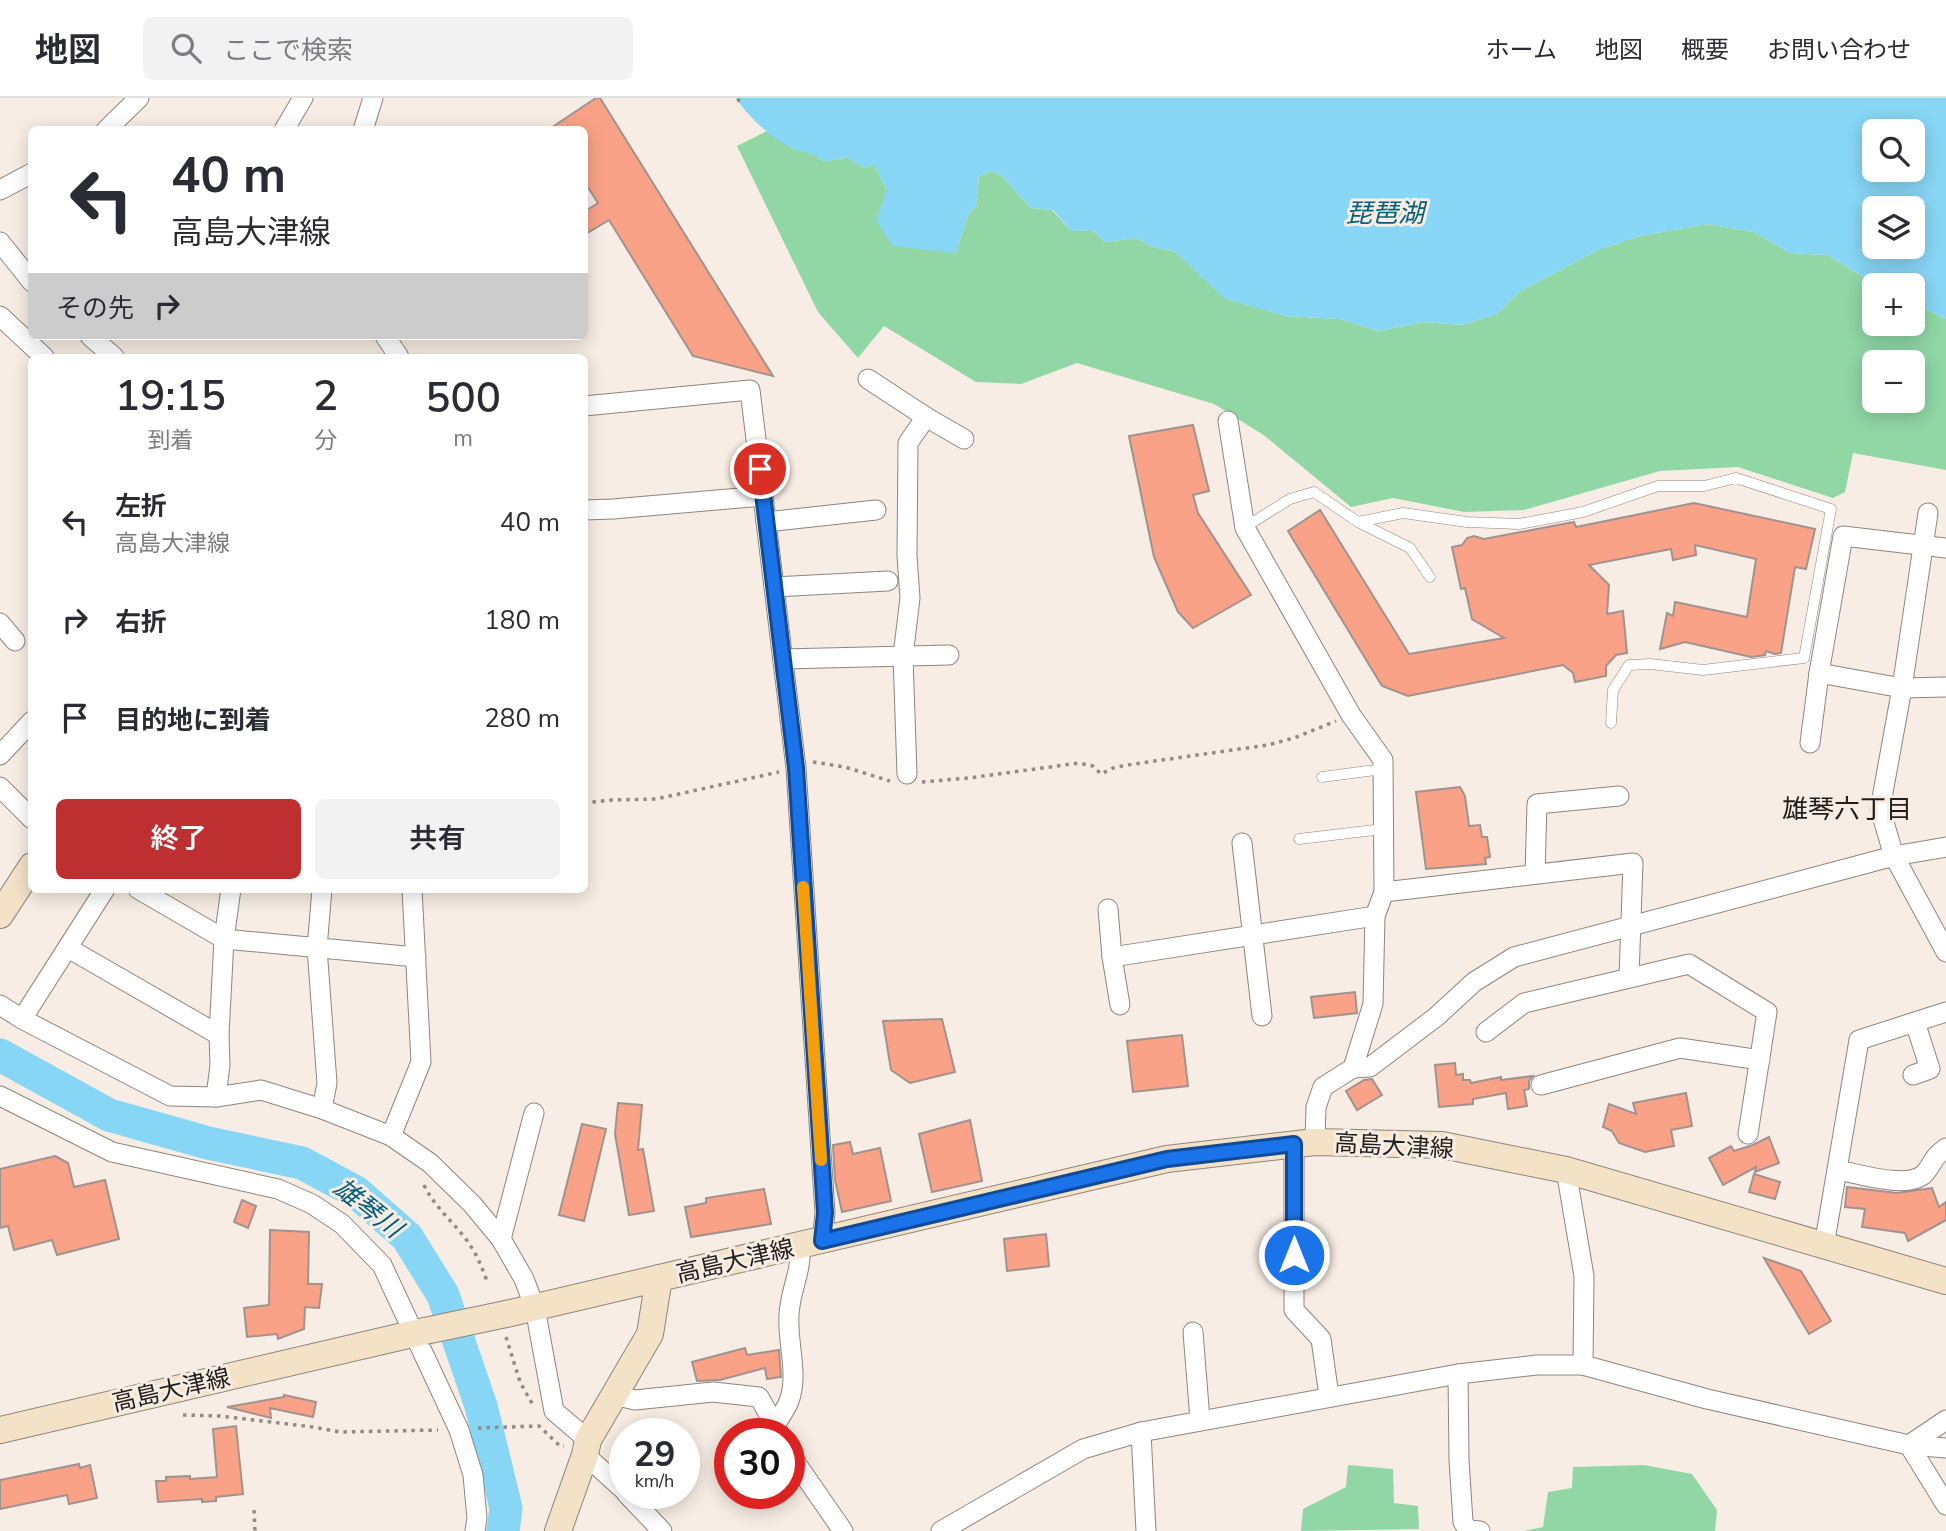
<!DOCTYPE html>
<html lang="ja">
<head>
<meta charset="utf-8">
<style>
  body { margin:0; font-family:"Nunito Sans","Noto Sans JP",sans-serif; background:#f2f2f3; color:#2b2b33; height:100vh; display:flex; flex-direction:column; font-size:26px; white-space:nowrap }
  * { box-sizing:border-box; margin:0 }
  p { font-size:23px; color:#7c7c81 }
  .icon { flex:none; width:38px; height:38px; fill:none; stroke:currentColor; stroke-width:2; stroke-linecap:round; stroke-linejoin:round }
  .map { position:relative; flex:1; overflow:hidden }
  .sheet { position:absolute; left:28px; top:256px; width:560px; height:539px; display:flex; flex-direction:column; background:#fff; border-radius:10px; box-shadow:0 4px 18px #0003 }
  .sheet>* { flex:none }
  .banner { position:absolute; left:28px; top:28px; width:560px; height:214px; border-radius:10px; box-shadow:0 4px 18px #0003; background:#fff; color:#2b2b33; overflow:hidden }
  .buttons { position:absolute; left:1862px; top:21px; display:grid; gap:14px }
  .buttons a { display:grid; place-items:center; width:63px; height:63px; border-radius:10px; background:#fff; box-shadow:0 4px 18px #0003; font-size:35px }
  .speed { position:absolute; left:609px; top:1320px; display:flex; gap:14px; font-size:35px; font-weight:700; text-align:center }
  .speed>* { display:grid; place-content:center; width:91px; height:91px; border-radius:50%; background:#fff; box-shadow:0 4px 18px #0003; line-height:1 }
  .speed small { font-size:18px; font-weight:400 }
  .speed .limit { border:10px solid #d22; background:#fff; color:#111 }
  .pin { position:absolute; display:grid; place-items:center; width:60px; height:60px; color:#fff; margin:-30px; border:4px solid #fff; border-radius:50%; box-shadow:0 2px 7px #0007 }
  .me { position:absolute; width:77px; margin:-38px; rotate:0deg; stroke-linejoin:round; filter:drop-shadow(0 0 5px #0008) }
  .turn { display:flex; align-items:center; gap:24px; height:147px; padding:0 28px; font-size:32px }
  .turn .icon { width:91px; height:91px; stroke-width:2.5 }
  .turn b { display:block; font-size:49px; line-height:60px }
  .then { display:flex; align-items:center; height:66px; padding:0 28px; background:#0003; gap:14px; font-size:26px }
  .eta { display:flex; justify-content:space-evenly; align-items:center; height:119px; text-align:center }
  .eta b { font-size:42px; font-weight:600; line-height:49px }
  .action { display:flex; gap:14px; margin-top:auto; padding:14px 28px }
  .action a { flex:1; height:80px; border-radius:10px; background:#be2f32; color:#fff; font-size:28px; font-weight:600; line-height:80px; text-align:center }
  .action a+a { background:#f2f2f3; color:#2b2b33 }
  ul { padding:0; list-style:none }
  li { display:flex; align-items:center; gap:21px; height:98px; padding:0 28px }
  li div { flex:1 }
  li b { display:block; font-size:26px }
  li em { font-style:normal }
  header { display:flex; align-items:center; gap:42px; box-sizing:border-box; height:98px; padding:0 35px; background:#fff; border-bottom:2px solid #e1e1e2 }
  header strong { font-size:33px }
  nav { display:flex; gap:38px; margin-inline-start:auto; font-size:24px }
  .search { width:490px; height:63px; background:#f2f2f3; display:flex; align-items:center; gap:18px; box-sizing:border-box; padding:0 24px; border-radius:10px; color:#7c7c81; font-size:26px }
  .map>svg:first-child { display:block }
  .green { fill:#90d7a5; fill-rule:evenodd }
  .water { fill:#88d6f6; fill-rule:evenodd }
  .lines { fill:none; stroke-linecap:round; stroke-linejoin:round }
  .river { stroke:#88d6f6; stroke-width:33 }
  .building { fill:#faa288; stroke:#a0938f; stroke-width:2 }
  .lane-casing { stroke:#8e857d; stroke-width:11 }
  .street-casing { stroke:#8e857d; stroke-width:21 }
  .secondary-casing { stroke:#8e857d; stroke-width:28 }
  .path { stroke:#928b85; stroke-width:3.5; stroke-dasharray:3.5 5; stroke-linecap:butt }
  .lane { stroke:#fff; stroke-width:10 }
  .street { stroke:#fff; stroke-width:19 }
  .secondary { stroke:#f3e2c6; stroke-width:26 }
  .secondary-bridge-casing { stroke:#8e857d; stroke-width:28; stroke-linecap:butt }
  .secondary-bridge { stroke:#f3e2c6; stroke-width:26 }
  .route-casing { stroke:#114b97; stroke-width:18 }
  .route { stroke:#1a73e8; stroke-width:12 }
  .slow { stroke:#f59e0b; stroke-width:12 }
  .labels { text-anchor:middle; stroke-width:6; stroke-linejoin:round; paint-order:stroke }
  .street-label { font-size:24px; fill:#211d1a; stroke:#f7ede4 }
  .water-label { font-size:26px; font-style:italic; fill:#065f7a; stroke:#f7ede4 }
  .neighbourhood-label { font-size:26px; fill:#211d1a; stroke:#f7ede4 }
</style>
</head>
<body>
<header>
<strong>地図</strong>
<div class="search"><svg class="icon" aria-label="search" viewBox="0 0 24 24"><circle cx="10" cy="10" r="6"/><path d="M15 15l6 6"/></svg>ここで検索</div>
<nav><a>ホーム</a><a>地図</a><a>概要</a><a>お問い合わせ</a></nav>
</header>
<div class="map">
<svg width="1946" height="1433" viewBox="0 0 1946 1433">
  <rect width="100%" height="100%" fill="#f7ede4"/>
  <!-- green -->
  <g class="green">
    <path d="M 767,33 L 794,51 L 811,54 L 824,64 L 847,59 L 864,70 L 874,66 L 887,92 L 956,155 L 968,117 L 976,108 L 979,78 L 991,73 L 1001,77 L 1031,110 L 1052,112 L 1071,133 L 1092,132 L 1105,144 L 1136,140 L 1156,150 L 1174,153 L 1225,200 L 1285,218 L 1340,221 L 1378,233 L 1423,224 L 1462,227 L 1497,216 L 1519,194 L 1598,152 L 1640,138 L 1707,126 L 1754,134 L 1790,155 L 1827,157 L 1878,187 L 1874,187 L 1874,226 L 1913,226 L 1913,206 L 1946,221 L 1946,372 L 1853,355 L 1845,394 L 1833,400 L 1738,369 L 1660,373 L 1524,412 L 1464,414 L 1393,400 L 1351,409 L 1265,338 L 1214,306 L 1077,265 L 1021,286 L 976,284 L 884,228 L 858,260 L 818,214 L 737,48 ZM 1874,264 L 1913,264 L 1913,303 L 1874,303 Z"/>
    <polygon points="1348,1367 1393,1371 1394,1405 1418,1408 1419,1431 1301,1433 1303,1411 1346,1389"/>
    <polygon points="1644,1367 1692,1376 1717,1412 1715,1433 1524,1433 1543,1429 1548,1394 1572,1390 1573,1369"/>
  </g>
  <!-- water -->
  <path class="water" d="M 736,0 L 1946,0 L 1946,221 L 1913,206 L 1913,187 L 1878,187 L 1827,157 L 1790,155 L 1754,134 L 1707,126 L 1640,138 L 1598,152 L 1519,194 L 1497,216 L 1462,227 L 1423,224 L 1378,233 L 1340,221 L 1285,218 L 1224,200 L 1174,153 L 1156,150 L 1136,140 L 1105,144 L 1092,132 L 1071,133 L 1053,112 L 1031,110 L 1001,77 L 991,73 L 979,78 L 976,108 L 968,117 L 956,155 L 893,148 L 876,122 L 887,92 L 874,66 L 864,70 L 847,59 L 824,64 C 808,51 809,57 794,51 C 774,43 747,18 736,0 ZM 1874,33 L 1913,33 L 1913,72 L 1874,72 ZM 1874,110 L 1913,110 L 1913,149 L 1874,149 Z"/>
  <g class="lines">
    <!-- river -->
    <polyline class="river" points="0,957 109,1017 208,1045 302,1065 356,1094 407,1139 443,1197 481,1308 506,1410 503,1433"/>
  </g>
  <!-- building -->
  <g class="building">
    <polygon points="596,0 600,0 773,278 693,258 609,122 584,137 584,114 598,105 584,83 584,32 548,32"/>
    <polygon points="1193,327 1209,393 1193,397 1198,415 1251,497 1193,530 1178,514 1154,459 1129,338"/>
    <polygon points="1694,405 1815,431 1806,471 1795,469 1781,555 1775,556 1766,553 1765,557 1751,559 1685,544 1660,551 1667,515 1673,518 1675,504 1747,519 1756,461 1695,447 1696,457 1673,462 1671,451 1589,467 1609,487 1607,516 1623,513 1627,555 1616,557 1606,568 1606,578 1575,584 1573,575 1563,567 1408,598 1382,588 1288,433 1320,412 1409,556 1504,540 1472,521 1465,490 1461,491 1452,449 1462,447 1467,440 1474,438 1484,441 1574,424 1576,429"/>
    <polygon points="1460,689 1465,698 1469,728 1480,727 1482,739 1487,739 1490,759 1485,760 1486,766 1426,771 1416,694"/>
    <polygon points="1355,894 1357,915 1314,920 1311,899"/>
    <polygon points="942,921 955,974 910,985 891,972 883,923"/>
    <polygon points="1182,937 1188,988 1133,994 1127,943"/>
    <polygon points="1455,965 1456,977 1463,976 1463,982 1470,982 1471,985 1501,979 1501,982 1533,978 1529,983 1529,991 1524,992 1527,1008 1508,1011 1506,995 1473,1001 1473,1006 1439,1009 1435,967"/>
    <polygon points="1372,981 1382,997 1357,1012 1346,993 1364,982"/>
    <polygon points="1686,995 1692,1028 1671,1032 1674,1048 1645,1054 1619,1045 1612,1033 1603,1029 1609,1006 1636,1016 1633,1005"/>
    <polygon points="618,1005 642,1007 638,1052 643,1051 654,1113 629,1117 615,1036"/>
    <polygon points="970,1022 982,1083 932,1094 919,1036"/>
    <polygon points="582,1026 606,1031 584,1123 559,1117"/>
    <polygon points="1769,1039 1779,1065 1755,1074 1756,1069 1723,1087 1709,1060 1731,1048 1734,1053 1753,1047"/>
    <polygon points="850,1044 853,1056 880,1050 891,1103 842,1114 835,1082 833,1047"/>
    <polygon points="55,1058 68,1065 74,1089 105,1082 119,1141 57,1157 52,1142 14,1152 8,1128 0,1130 0,1071"/>
    <polygon points="1754,1076 1780,1084 1775,1101 1749,1094"/>
    <polygon points="1847,1089 1897,1095 1932,1090 1939,1109 1946,1104 1946,1122 1908,1143 1905,1135 1862,1129 1865,1111 1845,1109"/>
    <polygon points="764,1091 771,1126 691,1139 685,1109 706,1105 706,1100"/>
    <polygon points="242,1102 256,1108 248,1130 234,1124"/>
    <polygon points="270,1132 309,1134 308,1186 322,1186 319,1210 305,1209 304,1231 278,1241 277,1236 247,1239 244,1210 269,1207"/>
    <polygon points="1046,1136 1049,1168 1007,1173 1004,1141"/>
    <polygon points="1764,1160 1801,1173 1831,1223 1809,1236"/>
    <polygon points="745,1250 747,1257 779,1252 781,1279 767,1281 765,1270 720,1282 697,1283 692,1264"/>
    <polygon points="284,1297 316,1304 313,1319 270,1310 271,1320 227,1309 284,1299"/>
    <polygon points="236,1328 243,1396 216,1399 216,1403 202,1404 202,1401 158,1404 156,1383 166,1383 166,1379 190,1378 190,1381 217,1379 213,1331"/>
    <polygon points="79,1366 80,1370 90,1367 97,1400 69,1406 67,1397 0,1411 0,1382"/>
  </g>
  <g class="lines">
    <defs>
      <g id="lane">
        <polyline points="1358,424 1403,415 1467,424 1519,426 1583,414 1658,388 1704,388 1736,380 1831,411 1804,560 1703,572 1650,566 1629,567 1613,592 1611,625"/>
        <polyline points="1245,429 1290,401 1314,394 1358,424 1410,450 1430,479"/>
        <polyline points="1322,679 1383,671"/>
        <polyline points="1299,741 1383,731"/>
      </g>
      <g id="street">
        <polyline points="106,32 139,0"/>
        <polyline points="284,32 303,0"/>
        <polyline points="363,32 373,0"/>
        <polyline points="0,92 32,75"/>
        <polyline points="0,144 32,184"/>
        <polyline points="0,218 44,259"/>
        <polyline points="90,238 114,259"/>
        <polyline points="385,238 399,259"/>
        <polyline points="868,281 926,319 908,345 907,458 910,500 903,558 907,676"/>
        <polyline points="584,308 750,292 796,670 825,1115 822,1143"/>
        <polyline points="926,319 964,341"/>
        <polyline points="1228,323 1245,430 1351,617 1383,662 1384,794 1375,818 1373,906 1353,970 1323,989 1316,1009 1315,1044"/>
        <polyline points="584,412 613,411 763,398"/>
        <polyline points="1928,415 1902,590 1880,711 1894,758 1946,854"/>
        <polyline points="766,424 876,412"/>
        <polyline points="774,489 888,483"/>
        <polyline points="0,525 15,543"/>
        <polyline points="783,561 949,557"/>
        <polyline points="1819,575 1843,438 1946,450"/>
        <polyline points="1810,645 1819,575 1902,590 1946,589"/>
        <polyline points="0,657 32,623"/>
        <polyline points="0,689 32,721"/>
        <polyline points="1242,745 1262,918"/>
        <polyline points="1535,776 1537,706 1619,698"/>
        <polyline points="138,791 224,841 416,859"/>
        <polyline points="1384,794 1633,765 1629,879"/>
        <polyline points="1108,811 1112,859 1375,818"/>
        <polyline points="68,850 219,937"/>
        <polyline points="1112,859 1120,907"/>
        <polyline points="0,907 22,921 170,998 216,999 261,992 322,1011 391,1038 430,1065 472,1106 501,1141 524,1181 535,1210 554,1313 588,1342"/>
        <polyline points="22,921 105,791"/>
        <polyline points="1486,934 1524,905 1689,866 1767,914 1748,1036"/>
        <polyline points="1353,970 1370,969 1436,919 1474,884 1514,859 1894,758 1946,749"/>
        <polyline points="1913,977 1930,971 1915,924"/>
        <polyline points="1541,987 1680,950 1760,962"/>
        <polyline points="0,998 112,1054 278,1091 312,1106 342,1126 382,1167 459,1332 473,1377 477,1420 475,1433"/>
        <polyline points="216,999 220,967 219,937 224,841 231,791"/>
        <polyline points="322,1011 327,985 317,850 322,791"/>
        <polyline points="391,1038 421,964 412,791"/>
        <polyline points="1294,1046 1294,1212 1321,1241 1329,1298"/>
        <polyline points="1566,1072 1584,1178 1583,1267"/>
        <path d="M 1838,1072 C 1859,1076 1910,1092 1925,1075 C 1934,1064 1932,1060 1946,1050"/>
        <polyline points="501,1141 534,1015"/>
        <polyline points="1824,1148 1859,942 1946,914"/>
        <polyline points="1193,1234 1200,1322"/>
        <polyline points="1458,1276 1459,1362 1463,1424 1468,1432 1480,1433"/>
        <polyline points="614,1297 635,1302 713,1294 759,1299 779,1335"/>
        <path d="M 775,1327 C 780,1319 786,1311 789,1303 C 799,1276 787,1245 789,1217 C 790,1192 802,1174 800,1148"/>
        <polyline points="1141,1334 1146,1433"/>
        <polyline points="1909,1347 1946,1407"/>
        <polyline points="1909,1347 1946,1322"/>
        <polyline points="789,1355 843,1433"/>
        <polyline points="585,1357 625,1393"/>
        <polyline points="626,1395 662,1433"/>
        <polyline points="941,1433 1083,1351 1141,1334 1458,1276 1537,1267 1583,1267 1707,1301 1909,1347 1946,1350"/>
      </g>
      <g id="secondary">
        <polyline points="0,817 32,768"/>
        <polyline points="506,1216 1167,1061 1315,1044 1442,1047 1566,1072 1946,1183"/>
        <polyline points="0,1332 425,1233"/>
        <polyline points="558,1433 585,1357 588,1342 650,1236 659,1180"/>
      </g>
    </defs>
    <!-- lane casing -->
    <use href="#lane" class="lane-casing"/>
    <!-- street casing -->
    <use href="#street" class="street-casing"/>
    <!-- secondary casing -->
    <use href="#secondary" class="secondary-casing"/>
    <!-- path -->
    <g class="path">
      <polyline points="737,3 743,0"/>
      <polyline points="813,664 845,669 890,683"/>
      <polyline points="922,684 969,680 1079,665 1093,668 1101,676 1113,670 1127,667 1268,647 1294,640 1336,623"/>
      <polyline points="584,705 612,702 656,701 779,674"/>
      <path d="M 424,1087 C 434,1108 451,1122 465,1140 C 476,1154 482,1169 488,1186"/>
      <polyline points="506,1239 520,1284 534,1309"/>
      <polyline points="183,1317 220,1318 313,1329 340,1334 438,1332"/>
      <polyline points="478,1330 539,1328 560,1348 564,1348"/>
      <polyline points="254,1412 255,1433"/>
    </g>
    <!-- lane -->
    <use href="#lane" class="lane"/>
    <!-- street -->
    <use href="#street" class="street"/>
    <!-- secondary -->
    <use href="#secondary" class="secondary"/>
    <defs>
      <polyline id="secondary-bridge" points="425,1233 506,1216"/>
    </defs>
    <!-- secondary-bridge casing -->
    <use href="#secondary-bridge" class="secondary-bridge-casing"/>
    <!-- secondary-bridge -->
    <use href="#secondary-bridge" class="secondary-bridge"/>
  </g>
  <g class="lines">
    <defs>
      <polyline id="route" points="760,371 796,670 825,1115 822,1143 1167,1061 1294,1046 1294,1157"/>
    </defs>
    <!-- route casing -->
    <use href="#route" class="route-casing"/>
    <!-- route -->
    <use href="#route" class="route"/>
    <!-- slow -->
    <polyline class="slow" points="803,789 821,1062"/>
  </g>
  <g class="labels">
    <!-- street labels -->
    <g class="street-label">
      <text transform="translate(1394 1048) rotate(3)" y="8">高島大津線</text>
      <text transform="translate(735 1163) rotate(-13)" y="8">高島大津線</text>
      <text transform="translate(171 1292) rotate(-13)" y="8">高島大津線</text>
    </g>
    <!-- water labels -->
    <g class="water-label">
      <text x="1385" y="124">琵琶湖</text>
      <text transform="translate(368 1110) rotate(38)" y="9">雄琴川</text>
    </g>
    <!-- neighbourhood labels -->
    <g class="neighbourhood-label">
      <text x="1847" y="720">雄琴六丁目</text>
    </g>
  </g>
</svg>
<div class="buttons">
<a><svg class="icon" aria-label="search" viewBox="0 0 24 24"><circle cx="10" cy="10" r="6"/><path d="M15 15l6 6"/></svg></a>
<a><svg class="icon" aria-label="layers" viewBox="0 0 24 24"><path d="M12 4l9 5-9 5-9-5zM3 14l9 5 9-5"/></svg></a>
<a>+</a>
<a>−</a>
</div>
<div class="speed"><div>29<small>km/h</small></div><div class="limit">30</div></div>
<div class="pin" style="left:760px;top:371px;background:#d93025"><svg class="icon" aria-label="arrive" viewBox="0 0 24 24"><path d="M6 21V4h12l-3 4 3 4H6"/></svg></div>
<svg class="me" style="left:1294px;top:1157px" viewBox="-20 -20 40 40"><circle r="17" fill="#1a73e8" stroke="#fff" stroke-width="3"/><path d="M0-11L8 9 0 5-8 9z" fill="#fff"/></svg>
<div class="banner">
<div class="turn"><svg class="icon" aria-label="left" viewBox="0 0 24 24"><path d="M17 20v-9H6M10 6l-5 5 5 5"/></svg><div><b>40 m</b>高島大津線</div></div>
<div class="then">その先<svg class="icon" aria-label="right" viewBox="0 0 24 24"><path d="M7 20v-9h11M14 6l5 5-5 5"/></svg></div>
</div>
<section class="sheet">
<div class="eta">
<div><b>19:15</b><p>到着</p></div>
<div><b>2</b><p>分</p></div>
<div><b>500</b><p>m</p></div>
</div>
<ul>
<li><svg class="icon" aria-label="left" viewBox="0 0 24 24"><path d="M17 20v-9H6M10 6l-5 5 5 5"/></svg><div><b>左折</b><p>高島大津線</p></div><em>40 m</em></li>
<li><svg class="icon" aria-label="right" viewBox="0 0 24 24"><path d="M7 20v-9h11M14 6l5 5-5 5"/></svg><div><b>右折</b></div><em>180 m</em></li>
<li><svg class="icon" aria-label="arrive" viewBox="0 0 24 24"><path d="M6 21V4h12l-3 4 3 4H6"/></svg><div><b>目的地に到着</b></div><em>280 m</em></li>
</ul>
<div class="action"><a>終了</a><a>共有</a></div>
</section>
</div>
</body>
</html>
